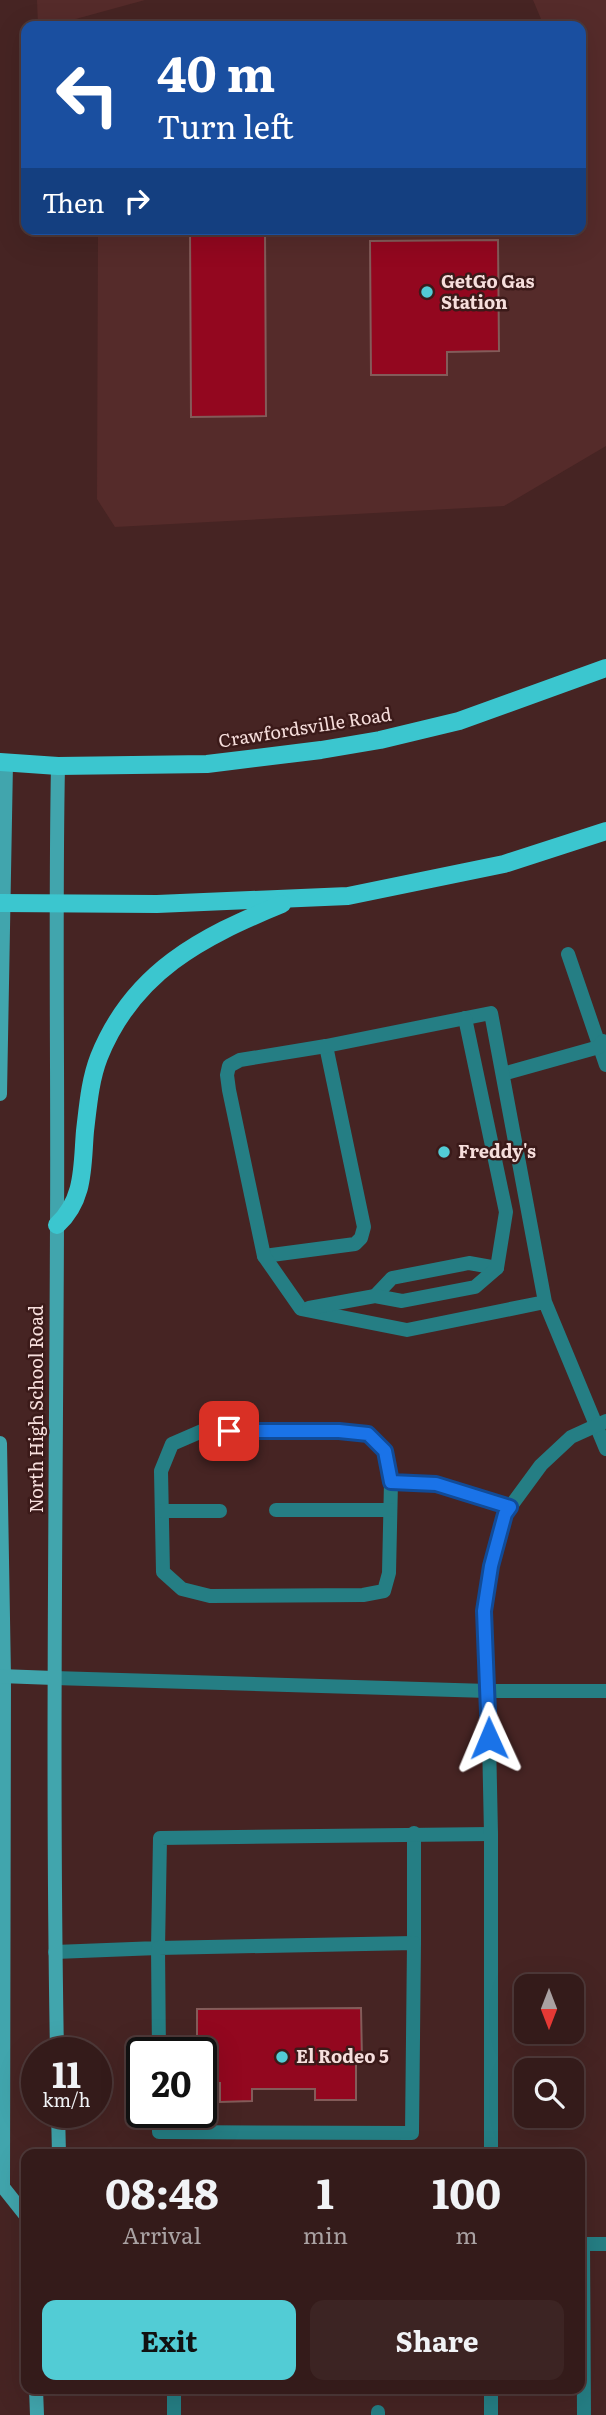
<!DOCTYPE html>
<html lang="en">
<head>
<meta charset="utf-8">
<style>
  body { margin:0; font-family:Literata,serif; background:#3c2423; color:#f1f3f6; height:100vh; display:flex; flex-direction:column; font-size:26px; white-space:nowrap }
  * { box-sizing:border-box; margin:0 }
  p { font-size:23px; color:#a9a1a2 }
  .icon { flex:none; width:38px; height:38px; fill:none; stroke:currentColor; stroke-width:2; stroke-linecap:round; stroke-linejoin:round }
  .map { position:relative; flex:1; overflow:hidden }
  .panel { position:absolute; left:21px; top:2149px; width:564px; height:245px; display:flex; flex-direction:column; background:#341b1a; border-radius:14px; box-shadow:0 7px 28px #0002,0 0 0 2px #4e3939 }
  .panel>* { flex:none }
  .hud { position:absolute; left:21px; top:21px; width:565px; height:214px; border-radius:14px; box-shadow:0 7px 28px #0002,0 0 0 2px #4e3939; background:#1a4fa0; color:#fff; overflow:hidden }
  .needle { width:46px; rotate:180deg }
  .tools { position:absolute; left:514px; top:1974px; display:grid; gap:14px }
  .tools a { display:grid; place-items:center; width:70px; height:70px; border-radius:14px; background:#341b1a; box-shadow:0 7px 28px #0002,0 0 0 2px #4e3939; font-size:35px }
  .speed { position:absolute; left:21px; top:2037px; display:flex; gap:14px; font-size:35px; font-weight:700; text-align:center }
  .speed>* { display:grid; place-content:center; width:91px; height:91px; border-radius:50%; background:#341b1a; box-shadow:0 7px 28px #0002,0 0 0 2px #4e3939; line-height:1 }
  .speed small { font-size:18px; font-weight:400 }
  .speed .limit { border:4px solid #111; border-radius:10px; background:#fff; color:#111 }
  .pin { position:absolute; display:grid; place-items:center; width:60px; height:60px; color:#fff; margin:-30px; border-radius:14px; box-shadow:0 4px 10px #0006 }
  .me { position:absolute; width:77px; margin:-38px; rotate:359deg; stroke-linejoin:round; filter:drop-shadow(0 0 5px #0008) }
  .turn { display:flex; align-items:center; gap:24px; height:147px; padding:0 21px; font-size:32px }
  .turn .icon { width:91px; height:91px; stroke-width:2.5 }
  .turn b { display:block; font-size:49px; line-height:60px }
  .then { display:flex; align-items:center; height:66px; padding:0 21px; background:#0003; gap:14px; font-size:26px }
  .eta { display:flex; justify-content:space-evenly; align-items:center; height:119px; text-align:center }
  .eta b { font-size:42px; font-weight:700; line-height:49px }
  .button { display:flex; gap:14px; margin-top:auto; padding:14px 21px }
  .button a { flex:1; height:80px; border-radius:14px; background:#52ccd5; color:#111; font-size:28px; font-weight:700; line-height:80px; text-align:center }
  .button a+a { background:#3c2423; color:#f1f3f6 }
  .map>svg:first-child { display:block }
  .built { fill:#552b2a }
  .building { fill:#93071f; stroke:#835b59; stroke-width:2 }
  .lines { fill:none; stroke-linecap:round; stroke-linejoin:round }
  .lane { stroke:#257e84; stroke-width:14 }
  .secondary { stroke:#41a5ad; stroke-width:14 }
  .primary { stroke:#3bc6cf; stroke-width:18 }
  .route-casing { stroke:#114b97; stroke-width:18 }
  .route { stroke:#1a73e8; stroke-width:12 }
  .poi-dot { fill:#52ccd5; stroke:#3b1a19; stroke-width:2.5 }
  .labels { text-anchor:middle; stroke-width:5; stroke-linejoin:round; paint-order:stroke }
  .poi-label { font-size:18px; font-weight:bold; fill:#f6dedc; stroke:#3b1a19; text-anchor:start }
  .street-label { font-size:18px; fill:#f6dedc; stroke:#3b1a19 }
</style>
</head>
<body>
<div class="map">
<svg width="606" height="2415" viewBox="0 0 606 2415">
  <rect width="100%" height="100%" fill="#462423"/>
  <!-- built -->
  <g class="built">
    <polygon points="37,0 145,0 50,26 38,26"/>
    <polygon points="533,0 606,0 606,446 504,506 115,527 97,499 98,229 581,229 581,26 544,26"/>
  </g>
  <!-- building -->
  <g class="building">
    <polygon points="190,229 265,229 266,416 191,417"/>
    <polygon points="498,240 499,351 447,352 447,375 371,375 370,241"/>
    <polygon points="361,2008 362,2061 356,2062 356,2100 315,2100 315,2089 252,2089 252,2101 220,2102 220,2083 201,2083 201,2053 197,2053 197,2009"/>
  </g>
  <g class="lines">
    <!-- lane -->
    <g class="lane">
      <polyline points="568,954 606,1065"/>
      <polyline points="503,1074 599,1047 603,1041"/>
      <polyline points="264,1256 355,1244 361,1238 364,1227 326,1046"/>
      <polyline points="375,1296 392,1278 469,1263 497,1268"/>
      <polyline points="545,1302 407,1330 301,1309 264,1256 229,1090 227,1075 229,1066 240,1060 326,1046 491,1013 545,1302 606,1449"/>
      <polyline points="309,1308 375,1296 402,1301 475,1287 497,1268 506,1212 465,1018"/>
      <polyline points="391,1482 389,1573 384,1591 363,1595 210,1596 182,1589 163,1572 161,1471 172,1444 202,1431 339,1431 368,1434 385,1451 391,1482 436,1484 510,1507"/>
      <polyline points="276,1510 390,1510"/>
      <polyline points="162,1511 220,1511"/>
      <polyline points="54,1678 488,1691 484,1611 491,1566 505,1514 541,1465 571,1437 606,1421"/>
      <polyline points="414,1943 414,1833"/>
      <polyline points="55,1952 158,1948 160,1838 491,1834"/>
      <polyline points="159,2053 158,1948 414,1943 412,2133 159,2132 159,2112"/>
      <polyline points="491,2154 491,1834 488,1691 606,1691"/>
      <polyline points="579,2244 606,2244"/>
      <polyline points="583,2244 584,2415"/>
      <polyline points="174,2389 174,2415"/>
      <polyline points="491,2389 491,2415"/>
      <polyline points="378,2415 378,2412"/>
    </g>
    <!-- secondary -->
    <g class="secondary">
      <polyline points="0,1094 6,763"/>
      <polyline points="0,1443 4,1676 3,2187 26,2216"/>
      <polyline points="0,1676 54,1678"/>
      <path d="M 57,2053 C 52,1777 56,1501 57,1225 C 58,1072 55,919 58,766"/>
      <polyline points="58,2112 59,2154"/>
      <polyline points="36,2389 37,2415"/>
    </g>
    <!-- primary -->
    <g class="primary">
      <polyline points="0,762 58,766 207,764 321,750 380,740 459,721 606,668"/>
      <polyline points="0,903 157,904 348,896 504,864 606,831"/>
      <path d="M 57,1225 C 85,1199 82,1166 85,1131 C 88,1106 90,1080 99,1057 C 133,972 201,937 282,904"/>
    </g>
  </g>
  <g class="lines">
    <defs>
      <polyline id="route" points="229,1431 339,1431 368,1434 385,1451 391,1482 436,1484 510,1507 505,1514 491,1566 484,1611 489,1738"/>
    </defs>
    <!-- route casing -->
    <use href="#route" class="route-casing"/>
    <!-- route -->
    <use href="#route" class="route"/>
  </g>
  <!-- markers -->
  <g class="poi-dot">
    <circle cx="427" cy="292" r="7"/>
    <circle cx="444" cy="1152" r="7"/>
    <circle cx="282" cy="2057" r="7"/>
  </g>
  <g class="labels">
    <!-- poi labels -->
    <g class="poi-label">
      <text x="441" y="288">GetGo Gas<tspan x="441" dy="21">Station</tspan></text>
      <text x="458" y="1158">Freddy's</text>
      <text x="296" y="2063">El Rodeo 5</text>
    </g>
    <!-- street labels -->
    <g class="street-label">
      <text transform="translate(305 728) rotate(-9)" y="6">Crawfordsville Road</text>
      <text transform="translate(37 1409) rotate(-90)" y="6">North High School Road</text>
    </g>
  </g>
</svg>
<div class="tools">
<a><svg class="needle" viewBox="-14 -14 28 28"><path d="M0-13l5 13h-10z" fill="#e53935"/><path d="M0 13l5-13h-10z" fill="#a9a1a2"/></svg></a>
<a><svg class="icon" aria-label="search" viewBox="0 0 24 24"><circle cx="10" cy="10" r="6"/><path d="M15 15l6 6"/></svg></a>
</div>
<div class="speed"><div>11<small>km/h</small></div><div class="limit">20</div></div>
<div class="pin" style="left:229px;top:1431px;background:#d93025"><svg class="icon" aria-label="arrive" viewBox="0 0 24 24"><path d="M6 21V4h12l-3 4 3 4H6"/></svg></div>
<svg class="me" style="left:489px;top:1738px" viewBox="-20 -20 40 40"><path d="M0-17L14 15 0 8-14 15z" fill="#1a73e8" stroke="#fff" stroke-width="4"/></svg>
<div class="hud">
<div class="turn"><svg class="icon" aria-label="left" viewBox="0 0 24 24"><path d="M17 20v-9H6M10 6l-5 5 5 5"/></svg><div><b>40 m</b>Turn left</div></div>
<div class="then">Then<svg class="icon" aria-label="right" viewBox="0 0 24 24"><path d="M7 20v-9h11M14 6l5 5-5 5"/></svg></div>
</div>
<section class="panel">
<div class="eta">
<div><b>08:48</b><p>Arrival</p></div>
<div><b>1</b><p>min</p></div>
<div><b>100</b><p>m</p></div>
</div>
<div class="button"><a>Exit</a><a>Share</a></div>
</section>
</div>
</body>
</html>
